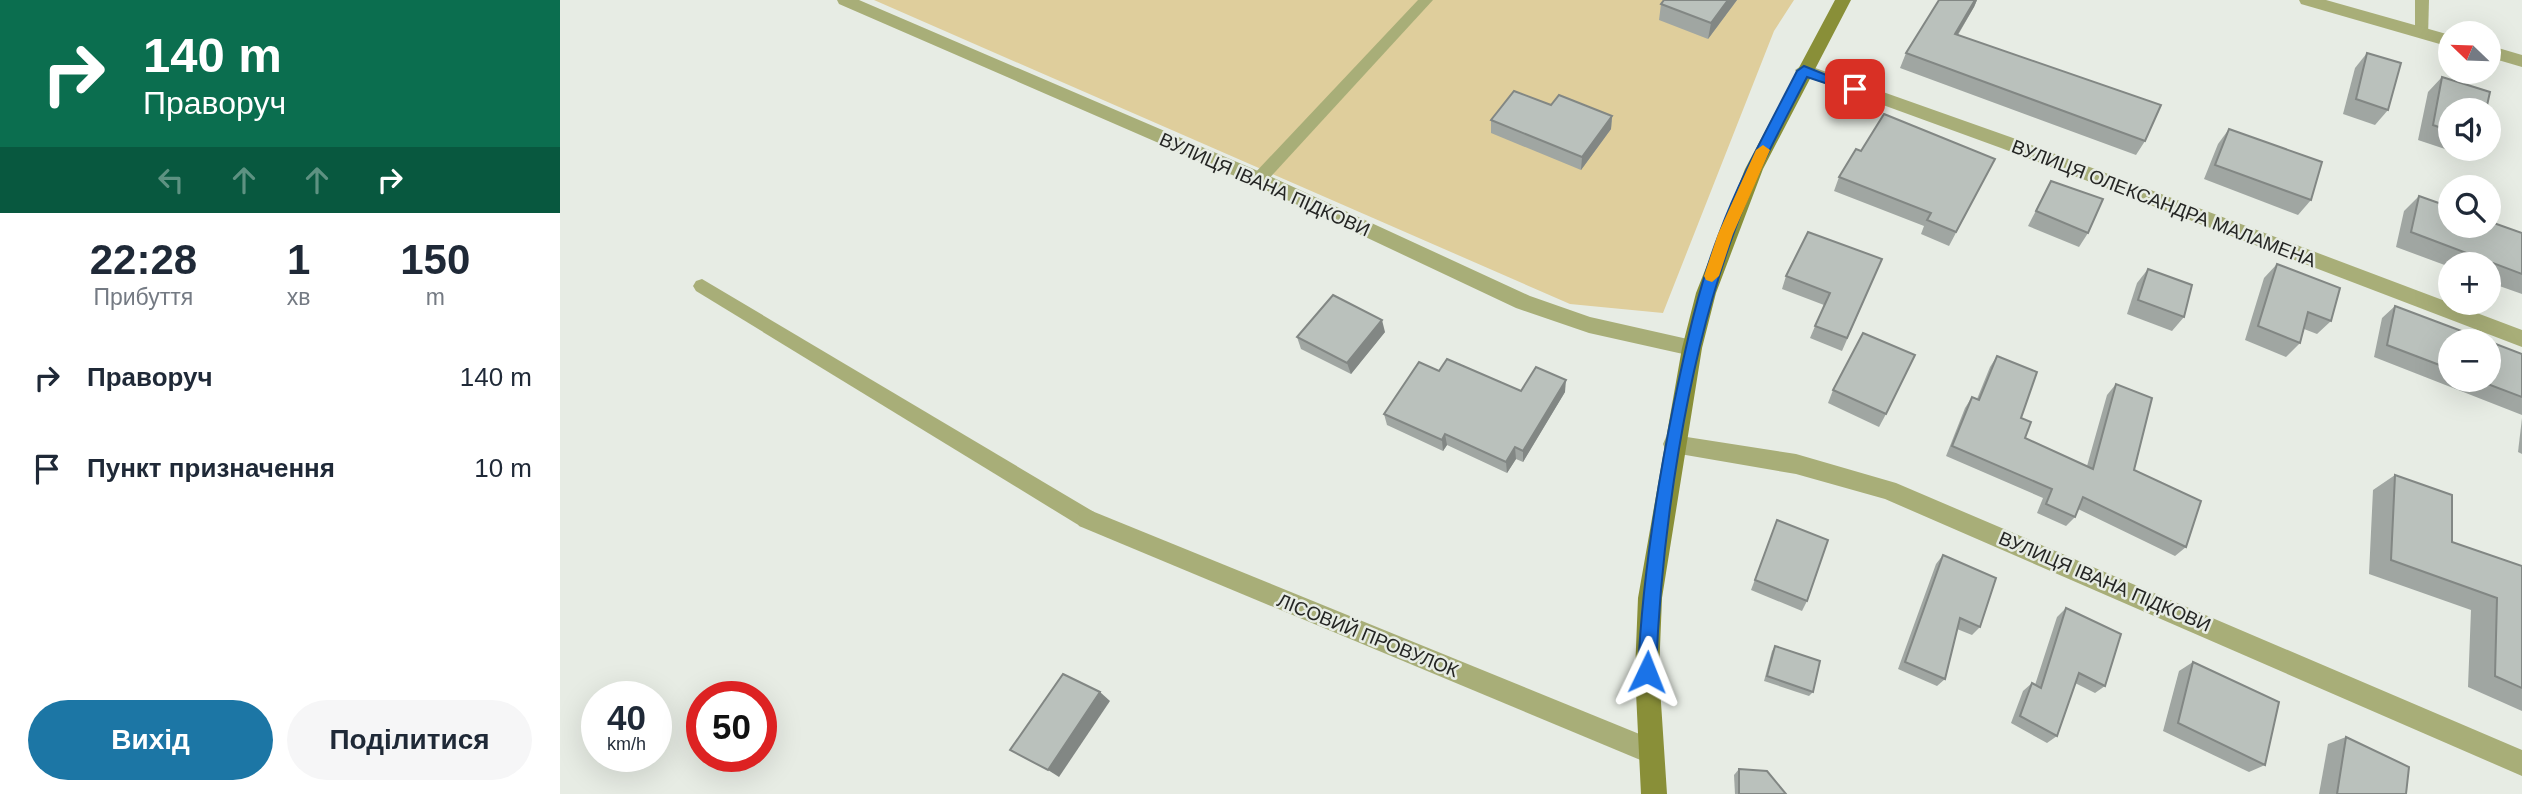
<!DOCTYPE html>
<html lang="uk">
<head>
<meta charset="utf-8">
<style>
  body { margin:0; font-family:Helvetica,sans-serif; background:#f6f6f7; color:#1f2937; height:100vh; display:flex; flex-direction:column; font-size:26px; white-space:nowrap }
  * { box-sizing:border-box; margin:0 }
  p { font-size:23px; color:#747a83 }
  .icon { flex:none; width:38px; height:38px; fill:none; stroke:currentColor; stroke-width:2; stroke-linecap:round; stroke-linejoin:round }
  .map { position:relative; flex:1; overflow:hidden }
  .details { display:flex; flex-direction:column; background:#fff; width:560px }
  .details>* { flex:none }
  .banner { background:#0b6e4f; color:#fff; overflow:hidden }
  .needle { width:46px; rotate:293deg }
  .buttons { position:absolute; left:1878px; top:21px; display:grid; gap:14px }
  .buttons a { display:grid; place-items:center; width:63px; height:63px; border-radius:50%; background:#fff; box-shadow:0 7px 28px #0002; font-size:35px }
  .speed { position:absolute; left:21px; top:681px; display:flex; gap:14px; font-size:35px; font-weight:700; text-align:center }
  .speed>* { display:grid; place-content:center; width:91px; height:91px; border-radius:50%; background:#fff; box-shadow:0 7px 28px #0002; line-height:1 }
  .speed small { font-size:18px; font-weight:400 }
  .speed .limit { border:10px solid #d22; background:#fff; color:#111 }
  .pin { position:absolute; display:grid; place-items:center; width:60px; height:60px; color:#fff; margin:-30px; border-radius:14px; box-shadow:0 4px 10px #0006 }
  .me { position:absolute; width:77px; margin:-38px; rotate:2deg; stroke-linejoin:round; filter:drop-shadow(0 0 5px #0008) }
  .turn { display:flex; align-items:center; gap:24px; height:147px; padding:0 28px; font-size:32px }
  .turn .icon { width:91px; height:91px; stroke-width:2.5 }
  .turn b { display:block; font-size:49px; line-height:60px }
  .lanes { display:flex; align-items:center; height:66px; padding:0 28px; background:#0003; justify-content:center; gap:35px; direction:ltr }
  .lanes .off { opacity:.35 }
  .eta { display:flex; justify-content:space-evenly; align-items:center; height:119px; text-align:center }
  .eta b { font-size:42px; font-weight:700; line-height:49px }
  .button { display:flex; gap:14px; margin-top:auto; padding:14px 28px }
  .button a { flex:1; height:80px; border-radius:42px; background:#1c76a5; color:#fff; font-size:28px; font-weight:700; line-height:80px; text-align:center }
  .button a+a { background:#f6f6f7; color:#1f2937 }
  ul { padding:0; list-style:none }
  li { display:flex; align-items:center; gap:21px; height:91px; padding:0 28px }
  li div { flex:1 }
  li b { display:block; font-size:26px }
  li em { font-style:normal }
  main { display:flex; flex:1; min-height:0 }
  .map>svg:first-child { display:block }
  .green { fill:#dfce9c }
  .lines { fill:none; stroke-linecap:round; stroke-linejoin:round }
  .service { fill:#a8ae78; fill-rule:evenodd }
  .minor { fill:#a8ae78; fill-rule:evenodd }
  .secondary { fill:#898f38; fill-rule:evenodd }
  .wall { fill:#a0a6a2 }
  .shaded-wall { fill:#828784 }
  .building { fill:#bac1bc; stroke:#828784; stroke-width:2 }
  .route { fill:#1a73e8; stroke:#114b97; stroke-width:2 }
  .slow { fill:#f59e0b }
  .labels { text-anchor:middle; stroke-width:5; stroke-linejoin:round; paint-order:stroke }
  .street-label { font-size:19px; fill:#252624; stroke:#e7ece4 }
</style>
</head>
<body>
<main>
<section class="details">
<div class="banner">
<div class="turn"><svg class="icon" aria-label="right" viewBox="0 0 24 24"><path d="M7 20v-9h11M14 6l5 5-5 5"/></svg><div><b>140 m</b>Праворуч</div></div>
<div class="lanes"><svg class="icon off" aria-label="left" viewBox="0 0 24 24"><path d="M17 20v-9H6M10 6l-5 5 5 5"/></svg><svg class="icon off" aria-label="ahead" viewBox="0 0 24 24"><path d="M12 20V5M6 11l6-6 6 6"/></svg><svg class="icon off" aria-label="ahead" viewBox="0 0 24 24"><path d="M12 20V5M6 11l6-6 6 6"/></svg><svg class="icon" aria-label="right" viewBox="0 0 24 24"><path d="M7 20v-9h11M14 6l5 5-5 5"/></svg></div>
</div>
<div class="eta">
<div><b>22:28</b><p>Прибуття</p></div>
<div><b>1</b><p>хв</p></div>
<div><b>150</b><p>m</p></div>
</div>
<ul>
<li><svg class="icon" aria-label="right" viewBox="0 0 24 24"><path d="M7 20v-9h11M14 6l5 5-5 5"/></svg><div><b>Праворуч</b></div><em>140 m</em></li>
<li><svg class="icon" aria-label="arrive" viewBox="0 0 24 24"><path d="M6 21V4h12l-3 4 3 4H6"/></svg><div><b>Пункт призначення</b></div><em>10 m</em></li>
</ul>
<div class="button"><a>Вихід</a><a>Поділитися</a></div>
</section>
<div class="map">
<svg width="1962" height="794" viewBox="0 0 1962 794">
  <rect width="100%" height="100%" fill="#e7ece4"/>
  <!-- green -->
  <polygon class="green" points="314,0 1234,0 1214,31 1103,313 1010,304"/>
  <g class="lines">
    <!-- service -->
    <g class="service">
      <polygon points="858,0 873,0 705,183 693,183 691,179 693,175"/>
      <polygon points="1855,0 1869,0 1868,37 1863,38 1855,33"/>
      <polygon points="142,279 534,512 537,519 534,526 527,528 520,526 136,291 133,286 136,281"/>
    </g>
    <!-- minor -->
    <g class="minor">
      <polygon points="277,0 299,0 705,174 970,296 1030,317 1132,340 1139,342 1142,348 1139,354 1132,356 1029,333 956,308 693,184 279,4"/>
      <polygon points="1739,0 1766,0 1890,35 1890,47 1741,4"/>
      <polygon points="1928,45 1962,55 1962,67 1928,57"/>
      <polygon points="1244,64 1453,138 1962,330 1962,347 1441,148 1238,74 1235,70"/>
      <polygon points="1114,435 1236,454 1336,483 1962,750 1962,776 1325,499 1236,474 1114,453 1106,451 1103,444 1106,437"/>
      <polygon points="527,509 1099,742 1103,751 1099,760 1090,764 519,526 516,519 519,512"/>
    </g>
    <!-- secondary -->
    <polygon class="secondary" points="1275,0 1291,0 1203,169 1156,293 1142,348 1102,598 1099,672 1107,794 1081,794 1075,672 1078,598 1122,348 1136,293 1185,169"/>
  </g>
  <!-- wall -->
  <g class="wall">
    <polygon points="1177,0 1148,39 1099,20 1101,4"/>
    <polygon points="1379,0 1417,0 1414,7 1398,35 1585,141 1576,155 1340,68 1346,53"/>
    <polygon points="1807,53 1828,110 1815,125 1783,114 1795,68"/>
    <polygon points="1882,77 1890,110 1890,149 1913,149 1906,156 1858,140 1868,92"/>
    <polygon points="991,105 1052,116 1051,129 1021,170 931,133 931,120"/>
    <polygon points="1669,129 1751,200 1738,215 1644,179 1658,144"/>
    <polygon points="1301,151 1435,159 1389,246 1361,234 1364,226 1274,191 1279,177"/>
    <polygon points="1491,181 1528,233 1519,247 1468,226"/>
    <polygon points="1859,196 1962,233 1962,294 1928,282 1928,264 1890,264 1890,267 1836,247 1844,211"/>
    <polygon points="1322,259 1282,351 1250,338 1264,305 1222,289 1226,276"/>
    <polygon points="1717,264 1771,321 1757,334 1744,329 1740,343 1726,357 1685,340 1704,278"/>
    <polygon points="1588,269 1624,317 1612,331 1567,314 1577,283"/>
    <polygon points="1835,306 1890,341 1890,380 1928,380 1962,354 1962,415 1814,357 1822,318"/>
    <polygon points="825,332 791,374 741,349 737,337"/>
    <polygon points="1437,356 1461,418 1465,438 1527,466 1547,395 1556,384 1574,470 1626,547 1615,556 1518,509 1515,517 1506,526 1477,513 1483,498 1386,456 1405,408 1412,397 1417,399 1430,367"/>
    <polygon points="879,371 961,391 1005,392 963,462 956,459 947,473 887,445 883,451 827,425 824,414"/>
    <polygon points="1273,390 1326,414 1319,427 1268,403"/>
    <polygon points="1962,418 1962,454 1958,452"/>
    <polygon points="1835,475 1892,542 1962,566 1962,711 1908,687 1911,610 1809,574 1813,490"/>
    <polygon points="1217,520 1247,601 1242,611 1191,590"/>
    <polygon points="1383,555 1420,627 1412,635 1397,629 1385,679 1377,686 1338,669 1376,564"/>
    <polygon points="1506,608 1545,686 1535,693 1515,683 1497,736 1487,743 1451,723 1463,691 1472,683 1475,685 1497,617"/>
    <polygon points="1215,646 1253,692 1249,696 1204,681 1212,651"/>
    <polygon points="1633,662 1705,765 1689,772 1603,731 1619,671"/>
    <polygon points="1786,737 1846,794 1759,794 1768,744"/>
    <polygon points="1179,769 1226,794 1175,794 1174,775"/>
  </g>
  <!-- shaded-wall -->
  <g class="shaded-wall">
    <polygon points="1168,0 1177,0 1148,39 1151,23"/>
    <polygon points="1415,0 1417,0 1414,7 1389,49 1395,34"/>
    <polygon points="1052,116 1051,129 1021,170 1022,157"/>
    <polygon points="822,320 825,332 791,374 787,363"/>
    <polygon points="1006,380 1005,392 963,462 963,451"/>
    <polygon points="885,434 887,445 883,451 882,440"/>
    <polygon points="955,447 956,459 947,473 946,462"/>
    <polygon points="540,692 550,701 499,777 488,770"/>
  </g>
  <!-- building -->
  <g class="building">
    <polygon points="1104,0 1168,0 1151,23 1101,4"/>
    <polygon points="1379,0 1415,0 1395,34 1601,105 1585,141 1346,53"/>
    <polygon points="1807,53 1841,63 1828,110 1796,99"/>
    <polygon points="1882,77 1930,92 1926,110 1890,110 1890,131 1873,125"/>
    <polygon points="954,91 991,105 999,95 1052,116 1022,157 931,120"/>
    <polygon points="1324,114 1435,159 1396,232 1367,220 1371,213 1279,177 1296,149 1301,151"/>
    <polygon points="1669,129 1762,162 1751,200 1655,165"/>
    <polygon points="1491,181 1543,199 1528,233 1476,211"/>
    <polygon points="1859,196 1890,207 1890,226 1928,226 1928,221 1962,233 1962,274 1851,232"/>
    <polygon points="1248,232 1322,259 1287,338 1255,326 1270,293 1226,276"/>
    <polygon points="1717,264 1780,288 1771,321 1748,312 1740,343 1698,326"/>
    <polygon points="1588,269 1632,285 1624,317 1578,300"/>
    <polygon points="773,295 822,320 787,363 737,337"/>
    <polygon points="1835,306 1928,341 1890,341 1890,369 1827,345"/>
    <polygon points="1303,333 1355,355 1326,414 1273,390"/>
    <polygon points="1928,341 1962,354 1962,397 1917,380 1928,380"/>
    <polygon points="1437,356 1477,372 1461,418 1471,422 1465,438 1533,469 1556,384 1592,398 1574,470 1641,501 1626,547 1523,497 1515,517 1486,504 1492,489 1392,446 1412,397 1419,400"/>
    <polygon points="887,359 961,391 976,367 1006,380 963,451 955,447 946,462 885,434 882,440 824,414 859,362 879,371"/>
    <polygon points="1835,475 1892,495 1892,542 1962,566 1962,688 1935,676 1937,598 1831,560"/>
    <polygon points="1217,520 1268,540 1247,601 1195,580"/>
    <polygon points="1383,555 1436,578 1420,627 1400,618 1385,679 1345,662"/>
    <polygon points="1506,608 1561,634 1545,686 1519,673 1497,736 1460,716 1472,683 1481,688"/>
    <polygon points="1215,646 1260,661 1253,692 1207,676"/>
    <polygon points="1633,662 1719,702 1705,765 1618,723"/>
    <polygon points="503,674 540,692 488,770 450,750"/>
    <polygon points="1786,737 1849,767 1846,794 1777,794"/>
    <polygon points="1179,769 1207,771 1226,794 1179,794"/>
  </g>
  <!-- route -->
  <path class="route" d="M 1244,66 L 1301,89 L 1295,93 L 1247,77 C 1221,128 1192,180 1173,235 C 1126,364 1101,534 1096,672 L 1093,678 L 1087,681 L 1080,678 L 1078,672 C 1082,581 1096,492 1114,403 C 1126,346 1138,288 1159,234 C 1180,177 1210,124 1237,71 Z"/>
  <!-- slow -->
  <polygon class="slow" points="1203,145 1210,150 1173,234 1159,276 1152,282 1146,280 1144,276 1158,234 1196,150"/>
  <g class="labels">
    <!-- street labels -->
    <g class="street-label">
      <text transform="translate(705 184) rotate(24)" y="7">ВУЛИЦЯ ІВАНА ПІДКОВИ</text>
      <text transform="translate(1604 203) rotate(21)" y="7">ВУЛИЦЯ ОЛЕКСАНДРА МАЛАМЕНА</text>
      <text transform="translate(1545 581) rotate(23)" y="7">ВУЛИЦЯ ІВАНА ПІДКОВИ</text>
      <text transform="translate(808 635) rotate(22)" y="7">ЛІСОВИЙ ПРОВУЛОК</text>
    </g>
  </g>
</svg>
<div class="buttons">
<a><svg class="needle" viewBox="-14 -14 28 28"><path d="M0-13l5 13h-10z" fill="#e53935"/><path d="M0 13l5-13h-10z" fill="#747a83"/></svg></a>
<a><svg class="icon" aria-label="sound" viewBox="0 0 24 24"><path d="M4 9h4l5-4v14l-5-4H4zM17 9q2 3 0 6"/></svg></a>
<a><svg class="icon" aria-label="search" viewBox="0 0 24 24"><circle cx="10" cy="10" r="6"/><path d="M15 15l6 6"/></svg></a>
<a>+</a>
<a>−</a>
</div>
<div class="speed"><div>40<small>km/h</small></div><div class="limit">50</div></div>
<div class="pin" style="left:1295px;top:89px;background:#d93025"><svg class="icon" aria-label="arrive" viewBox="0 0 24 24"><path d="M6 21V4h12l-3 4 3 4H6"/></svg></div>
<svg class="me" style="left:1087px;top:672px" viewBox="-20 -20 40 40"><path d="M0-17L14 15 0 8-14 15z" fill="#1a73e8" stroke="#fff" stroke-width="4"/></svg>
</div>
</main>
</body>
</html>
